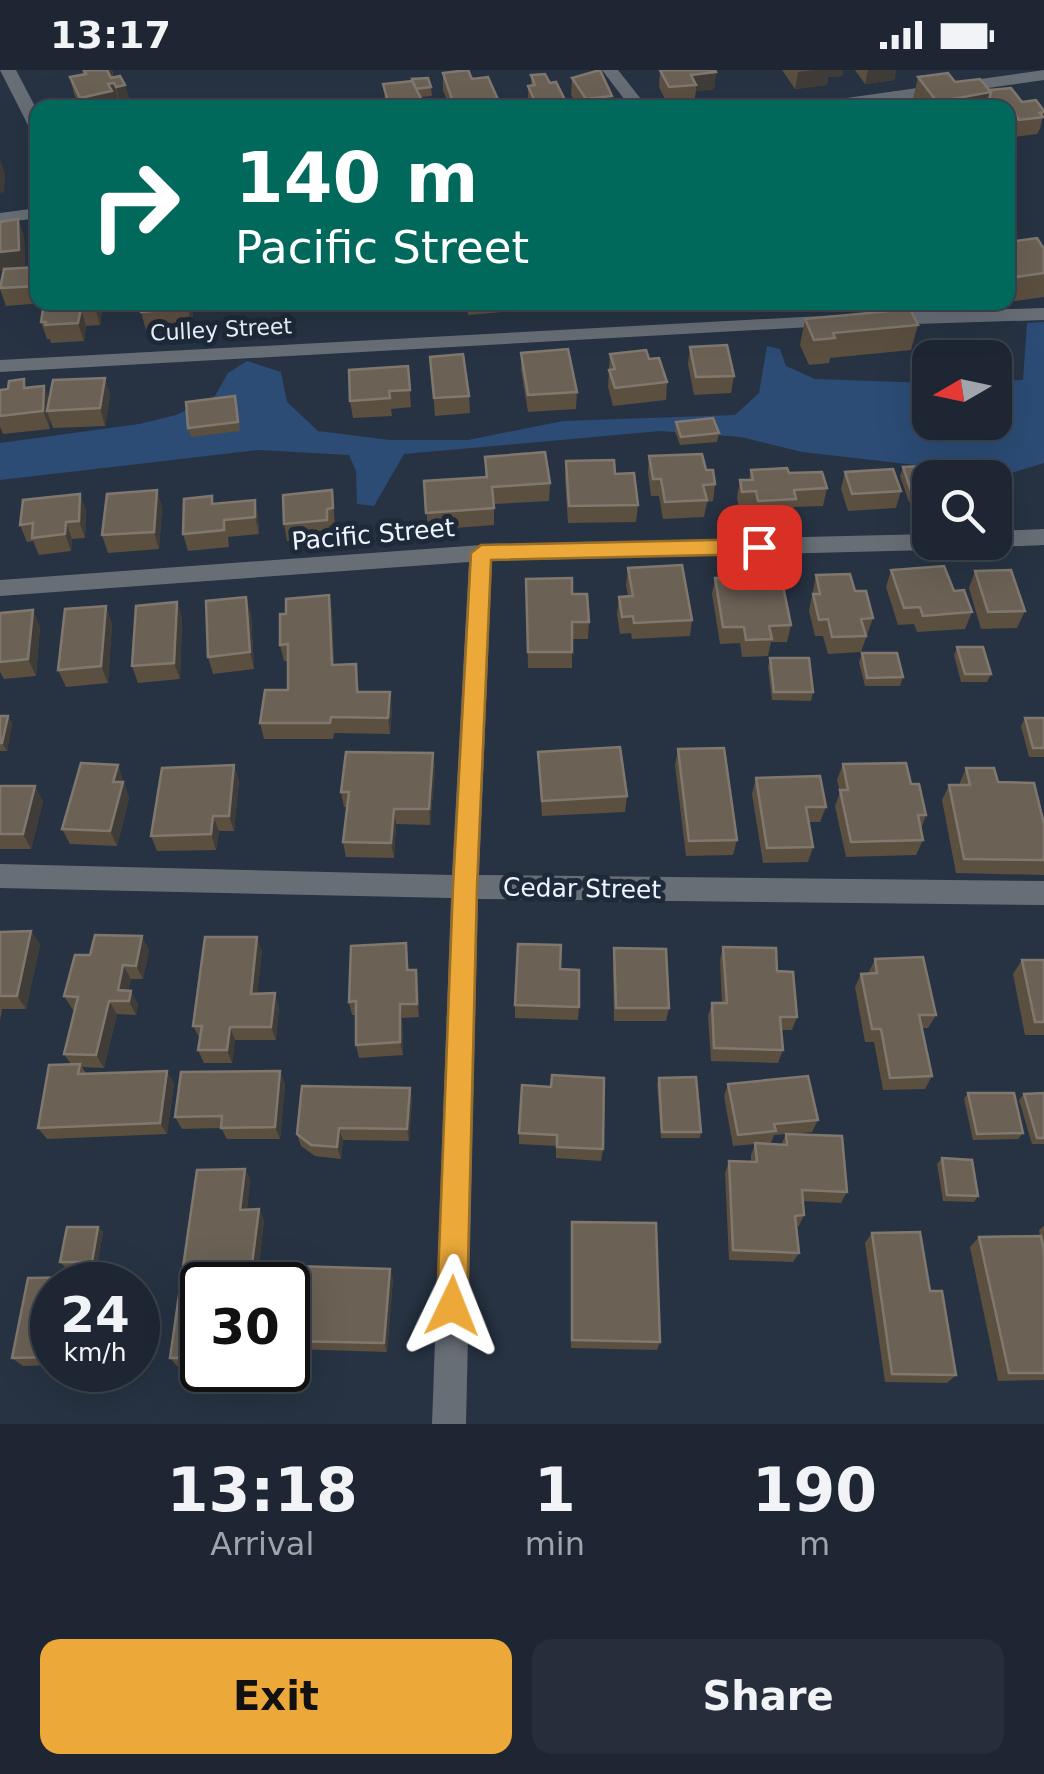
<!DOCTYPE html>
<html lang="en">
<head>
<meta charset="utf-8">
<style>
  body { margin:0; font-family:"DejaVu Sans",sans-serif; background:#252e3a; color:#f1f3f6; height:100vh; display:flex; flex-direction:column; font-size:38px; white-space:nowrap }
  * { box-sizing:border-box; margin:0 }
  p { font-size:32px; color:#a0a5ac }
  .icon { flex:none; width:55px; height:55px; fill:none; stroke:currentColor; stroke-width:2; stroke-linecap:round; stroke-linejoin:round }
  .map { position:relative; height:1354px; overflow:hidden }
  .panel { display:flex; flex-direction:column; background:#1d2632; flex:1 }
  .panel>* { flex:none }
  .guide { position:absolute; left:30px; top:30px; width:985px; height:210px; border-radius:20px; box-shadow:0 10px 40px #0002,0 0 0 2px #3b434d; background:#00695c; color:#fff; overflow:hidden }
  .needle { width:65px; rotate:261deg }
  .controls { position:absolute; left:912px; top:270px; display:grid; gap:20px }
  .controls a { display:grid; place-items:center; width:100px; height:100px; border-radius:20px; background:#1d2632; box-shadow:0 10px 40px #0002,0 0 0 2px #3b434d; font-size:50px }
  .speed { position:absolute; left:30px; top:1192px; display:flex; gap:20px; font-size:50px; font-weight:700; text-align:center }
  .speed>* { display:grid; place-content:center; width:130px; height:130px; border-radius:50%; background:#1d2632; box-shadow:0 10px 40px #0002,0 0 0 2px #3b434d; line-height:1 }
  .speed small { font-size:25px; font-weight:400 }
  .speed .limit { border:5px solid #111; border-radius:15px; background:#fff; color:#111 }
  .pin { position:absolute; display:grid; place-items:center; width:85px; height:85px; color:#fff; margin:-42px; border-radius:20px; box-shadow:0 5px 15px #0006 }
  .me { position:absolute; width:110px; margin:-55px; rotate:2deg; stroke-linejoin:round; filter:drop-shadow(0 0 8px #0008) }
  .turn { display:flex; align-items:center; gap:35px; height:210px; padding:0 40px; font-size:45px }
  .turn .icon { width:130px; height:130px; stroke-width:2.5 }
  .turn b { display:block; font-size:70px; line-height:85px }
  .eta { display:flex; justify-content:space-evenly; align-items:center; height:170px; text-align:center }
  .eta b { font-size:60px; font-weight:600; line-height:70px }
  .action { display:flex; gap:20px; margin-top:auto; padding:20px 40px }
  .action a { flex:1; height:115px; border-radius:20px; background:#eca93a; color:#111; font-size:40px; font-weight:600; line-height:115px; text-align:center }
  .action a+a { background:#252e3a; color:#f1f3f6 }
  .status { display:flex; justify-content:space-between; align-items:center; height:70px; padding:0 50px; background:#1d2632; direction:ltr }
  .status svg { height:28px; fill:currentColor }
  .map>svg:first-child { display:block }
  .green { fill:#2c4c76 }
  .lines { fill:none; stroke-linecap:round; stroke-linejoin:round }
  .street { fill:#686e76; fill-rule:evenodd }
  .wall { fill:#5b4f40; fill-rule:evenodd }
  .shaded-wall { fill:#403d39 }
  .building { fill:#6b6155; stroke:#80786f; stroke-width:2.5 }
  .route { fill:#eca93a; stroke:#996e26; stroke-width:2.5 }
  .labels { text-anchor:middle; stroke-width:10; stroke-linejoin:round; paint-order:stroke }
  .far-street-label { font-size:22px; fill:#eff5fe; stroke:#1e2939 }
  .street-label { font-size:25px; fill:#eff5fe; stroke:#1e2939 }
</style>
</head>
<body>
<div class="status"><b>13:17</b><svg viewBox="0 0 49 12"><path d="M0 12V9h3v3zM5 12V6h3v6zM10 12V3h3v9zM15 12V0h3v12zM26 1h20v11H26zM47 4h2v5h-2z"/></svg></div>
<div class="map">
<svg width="1044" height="1354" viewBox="0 0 1044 1354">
  <rect width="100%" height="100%" fill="#273343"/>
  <!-- green -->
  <polygon class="green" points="1044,252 1044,393 995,408 938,407 925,396 802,382 741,367 660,361 404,384 374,436 357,434 356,401 349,385 259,380 0,410 0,373 139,354 176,345 215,326 228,303 247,291 281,302 287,332 318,361 390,370 468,370 563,351 735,345 759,323 767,276 780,279 786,296 815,309 930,313 930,352 995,352 995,311 1023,310 1027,253"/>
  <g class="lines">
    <!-- street -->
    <g class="street">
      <polygon points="0,0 16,0 38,42 38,64 30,59"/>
      <polygon points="602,0 618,0 648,38 631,38"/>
      <polygon points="1044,0 1044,10 849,38 803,38 811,33"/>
      <polygon points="38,138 38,148 0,153 0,143"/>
      <polygon points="1044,238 1044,250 884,255 874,249 884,243"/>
      <polygon points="839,245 846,247 846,255 0,302 0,290"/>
      <polygon points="1044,459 1044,475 995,477 986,472 995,472 995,461"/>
      <polygon points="930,464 930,472 941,472 930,480 492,491 479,805 1044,811 1044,835 478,829 466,1354 432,1354 451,828 0,818 0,794 452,805 469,492 0,526 0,510 481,475"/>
    </g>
  </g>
  <!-- wall -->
  <g class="wall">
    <polygon points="82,0 112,0 114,7 125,15 130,33 120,35 118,30 114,31 116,38 81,38 74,24 70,7 83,4"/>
    <polygon points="660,0 716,2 714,19 696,21 694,32 668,35 659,17"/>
    <polygon points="782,0 843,0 842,6 828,7 827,15 795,19"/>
    <polygon points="855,0 896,0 894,10 865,14"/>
    <polygon points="443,3 472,9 500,34 500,38 450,38 443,20"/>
    <polygon points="531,5 550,13 565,30 564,38 530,38 528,33 528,16 531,16"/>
    <polygon points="918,7 955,12 989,20 1044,41 1040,59 1037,64 1014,67 1008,59 1008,38 911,38"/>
    <polygon points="572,8 612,38 580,38 571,25"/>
    <polygon points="383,14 431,17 432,26 421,27 426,38 386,38"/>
    <polygon points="18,149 24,167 25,197 38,197 38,232 103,232 100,255 86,256 84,271 51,273 50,269 47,269 41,252 44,233 6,236 0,219"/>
    <polygon points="1008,172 1044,179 1044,227 1008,232"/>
    <polygon points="193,232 192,256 146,260 141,242"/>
    <polygon points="308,232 360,232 361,239 309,242"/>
    <polygon points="467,232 501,232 502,242 468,245"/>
    <polygon points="668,232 704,232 704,237 670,240"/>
    <polygon points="805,249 918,255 911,280 830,288 829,293 809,295 800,275"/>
    <polygon points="690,277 734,306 731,323 694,325 688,294"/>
    <polygon points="521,283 577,322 576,339 528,342 521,300"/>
    <polygon points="610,284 649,289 667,312 666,330 613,336 608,317"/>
    <polygon points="430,287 469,326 470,343 435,346"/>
    <polygon points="408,296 411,337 391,339 392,346 353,348 350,331"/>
    <polygon points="105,308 110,326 105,356 53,358 50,350 50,359 3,364 0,357 0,320 44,316 49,330"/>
    <polygon points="237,335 240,361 191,367 188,358"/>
    <polygon points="676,352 719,363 717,372 680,375 675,361"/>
    <polygon points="649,386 706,400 715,414 713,431 707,432 704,447 663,449 659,426 651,426 648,403"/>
    <polygon points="485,387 550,413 549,431 494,434 494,455 428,460 424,411 485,407"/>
    <polygon points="566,391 615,404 638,435 636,452 568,453 565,408"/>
    <polygon points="903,397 930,414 930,431 909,432 900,406"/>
    <polygon points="751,400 789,403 827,418 823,436 794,437 792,446 755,448 753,438 739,439 737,428 740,410 749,410"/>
    <polygon points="845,402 901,421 896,438 848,441 841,419"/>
    <polygon points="157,420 162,438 159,479 108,483 102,465"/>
    <polygon points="332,420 335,455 329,456 330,467 287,471 284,454"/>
    <polygon points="80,424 86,441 85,468 72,469 71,481 39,485 33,471 27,472 20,455"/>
    <polygon points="255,430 258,447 259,464 228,467 229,477 188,481 183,464 214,434"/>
    <polygon points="628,498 692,550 690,566 632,569 631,563 620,564 617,544 619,527 628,526 626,515"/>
    <polygon points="891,500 954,521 972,542 965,559 917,562 914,554 898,555 886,517"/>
    <polygon points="975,501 1025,541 1017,558 981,559 969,518"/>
    <polygon points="816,505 855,521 873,548 861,582 828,584 823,566 815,566 809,541"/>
    <polygon points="715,508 791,555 787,572 771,572 768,586 742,587 740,573 720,574 712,524"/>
    <polygon points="526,509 572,524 589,552 588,569 572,569 572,598 528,598"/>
    <polygon points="329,525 332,542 334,595 358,611 359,622 392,638 390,664 334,663 333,669 264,669 260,653 288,620 288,591 284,591 280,575 286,544"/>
    <polygon points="177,532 182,549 180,609 138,613 132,596"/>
    <polygon points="0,543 40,556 36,606 4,609 0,602"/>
    <polygon points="251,544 254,599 213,604 208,587"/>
    <polygon points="112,553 108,613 66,617 58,600"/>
    <polygon points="957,577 991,604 987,612 961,612 954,585"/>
    <polygon points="862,583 903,607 900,616 865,616 859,592"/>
    <polygon points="770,588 813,622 811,631 772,630 768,597"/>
    <polygon points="0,646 8,646 12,654 7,681 0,681"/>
    <polygon points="1025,648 1044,648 1044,687 1029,687 1021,656"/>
    <polygon points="678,679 737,770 733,785 686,786 675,695"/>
    <polygon points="538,682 627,726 625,742 542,746"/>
    <polygon points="433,683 435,699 430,755 396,754 394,788 346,787 343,772 347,737 344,737 341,722"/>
    <polygon points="843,694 911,714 926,745 921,759 923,770 916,785 846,787 835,736 840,722 837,710"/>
    <polygon points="118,695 129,728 117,776 70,774 62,759"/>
    <polygon points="234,695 239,711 234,761 219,761 216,780 157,781 151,766"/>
    <polygon points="966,698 998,712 1044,754 1044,805 956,803 942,730 949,715 959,715"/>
    <polygon points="756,708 826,737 820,752 809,752 813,777 808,792 763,793 752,724"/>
    <polygon points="0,716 43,731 31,779 0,779"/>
    <polygon points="31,861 40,875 26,939 2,939 0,951 0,862"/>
    <polygon points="406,873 409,900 418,914 419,947 402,948 403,985 359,988 356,975 356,945 352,945 349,932"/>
    <polygon points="723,877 777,901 797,947 792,960 781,960 783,980 778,993 711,991 708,946 712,933 722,933 720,890"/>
    <polygon points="614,878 669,938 666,951 614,951 613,892"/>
    <polygon points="149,880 143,909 131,909 128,921 138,934 136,945 117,944 104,998 82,997 86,1003 174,1013 167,1064 47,1069 38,1058 71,994 64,984 75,940 73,940 64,926 90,885"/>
    <polygon points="262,881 257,923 279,937 276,970 235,970 232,993 204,993 198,980 200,969 193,956"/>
    <polygon points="875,889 936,945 928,958 921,958 932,1006 925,1019 883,1020 874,972 865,972 855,917 861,904 868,904"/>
    <polygon points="1022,890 1044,890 1044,965 1025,965 1013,904"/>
    <polygon points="560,899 579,937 578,950 515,948 515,935"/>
    <polygon points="659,1008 701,1062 700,1068 661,1068 657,1014"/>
    <polygon points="285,1013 280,1069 227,1069 221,1058 182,1059 175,1047"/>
    <path d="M 728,1014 L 818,1050 L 812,1062 L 790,1064 L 847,1122 L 841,1133 L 803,1131 L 804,1145 L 799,1156 L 796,1156 L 799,1183 L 793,1192 L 729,1190 L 725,1103 L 729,1091 L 751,1092 L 751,1085 L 755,1074 L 733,1076 L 724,1026 ZM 786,1064 L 781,1075 L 761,1074 L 771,1073 L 774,1065 Z"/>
    <polygon points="551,1017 603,1079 601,1091 556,1088 556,1076 519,1074 519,1063"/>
    <polygon points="410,1018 412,1030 409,1071 343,1070 341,1089 315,1086 301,1076 297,1064"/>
    <polygon points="968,1023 1023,1063 1018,1069 973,1070 964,1029"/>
    <polygon points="1044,1023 1044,1074 1032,1074 1019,1030 1024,1024"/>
    <polygon points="942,1088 978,1126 974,1132 943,1131 937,1094"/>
    <polygon points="245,1099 250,1110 247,1140 259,1139 264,1150 258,1203 247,1203 246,1215 202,1215 202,1296 177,1296 170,1288"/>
    <polygon points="572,1152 660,1272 657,1280 571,1278"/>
    <polygon points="1044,1156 1044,1310 998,1311 970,1177 979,1167 1040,1166 1039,1160"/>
    <polygon points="98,1157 103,1162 97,1196 65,1197 60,1192"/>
    <polygon points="872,1163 930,1221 956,1305 947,1313 885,1312 865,1173"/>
    <polygon points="393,1208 387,1282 291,1279 288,1273 288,1262"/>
    <polygon points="52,1215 52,1295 23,1296 12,1288"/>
  </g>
  <!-- shaded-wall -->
  <g class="shaded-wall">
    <polygon points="106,0 112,0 118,30 114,31 116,38 82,38 80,28"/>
    <polygon points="814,0 843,0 842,6 828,7 827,15 795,19 798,2"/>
    <polygon points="868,0 896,0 894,10 865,14"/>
    <polygon points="716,2 714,19 696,21 696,15 691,5"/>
    <polygon points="125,15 130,33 120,35 116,17"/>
    <polygon points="991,22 986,38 936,38 937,32"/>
    <polygon points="612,26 612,38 586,38 586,29"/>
    <polygon points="565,30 564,38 536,38 536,34"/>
    <polygon points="500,34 500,38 479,38 480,36"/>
    <polygon points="0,89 5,104 4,122 0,123"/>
    <polygon points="18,149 24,167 25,197 0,201 0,182"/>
    <polygon points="96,232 103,232 103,234 100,255 95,238"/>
    <polygon points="188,232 193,232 192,256 188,238"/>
    <polygon points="81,239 86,256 84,271 78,253"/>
    <polygon points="105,308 110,326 105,356 100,338"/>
    <polygon points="44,316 50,333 47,341 50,350 50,359 43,341"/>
    <polygon points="157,420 162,438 159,479 154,462"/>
    <polygon points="80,424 86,441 85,468 79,451"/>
    <polygon points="255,430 258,447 259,464 255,447"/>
    <polygon points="66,452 72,469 71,481 65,464"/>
    <polygon points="329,525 332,542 334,611 332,595"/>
    <polygon points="246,527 251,544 254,599 250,582"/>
    <polygon points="177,532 182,549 180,609 174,593"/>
    <polygon points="106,536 112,553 108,613 101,596"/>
    <polygon points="33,540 40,556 36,606 28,589"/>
    <polygon points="390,622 392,638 390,664 388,648"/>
    <polygon points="8,646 12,654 7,681 2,673"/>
    <polygon points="433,683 435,699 430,755 429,739"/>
    <polygon points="118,695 129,728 117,776 110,761 113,712"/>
    <polygon points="234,695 239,711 234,761 229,746"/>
    <polygon points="35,716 43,731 31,779 23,764"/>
    <polygon points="394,739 396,754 394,788 391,773"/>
    <polygon points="213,746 219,761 216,780 211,764"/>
    <polygon points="31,861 40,875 26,939 17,926"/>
    <polygon points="142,866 149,880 143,909 136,896"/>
    <polygon points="257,867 262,881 256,937 251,924"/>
    <polygon points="123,895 131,909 126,931 118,920"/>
    <polygon points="416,900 418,914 419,947 417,934"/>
    <polygon points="131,921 138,934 136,945 129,931"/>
    <polygon points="275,923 279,937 276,970 271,957"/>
    <polygon points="109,931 117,944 104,998 96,985"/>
    <polygon points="400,934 402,948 403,985 400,972"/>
    <polygon points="230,957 235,970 232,993 227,980"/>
    <polygon points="167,1001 174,1013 167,1064 160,1053"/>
    <polygon points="280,1001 285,1013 280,1069 275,1057"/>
    <polygon points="410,1018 412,1030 409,1071 407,1059"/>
    <polygon points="339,1058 343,1070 341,1089 337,1077"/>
    <polygon points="245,1099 250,1110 246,1150 240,1140"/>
    <polygon points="259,1139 264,1150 258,1203 252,1194"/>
    <polygon points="98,1157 103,1162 97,1196 92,1192"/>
    <polygon points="241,1194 247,1203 246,1215 239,1215"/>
    <polygon points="390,1199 393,1208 387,1282 384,1273"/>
  </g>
  <!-- building -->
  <g class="building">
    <polygon points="84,0 107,0 111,8 120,6 125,15 116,17 114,13 108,14 112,21 80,28 70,7 86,4"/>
    <polygon points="468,0 472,9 488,7 500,34 479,38 455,38 443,3"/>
    <polygon points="600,0 612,26 586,29 572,8"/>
    <polygon points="660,0 715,0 716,2 691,5 696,15 669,17"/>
    <polygon points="948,3 955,12 980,9 991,22 937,32 918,7"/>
    <polygon points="545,4 550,13 556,12 565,30 536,34 528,16 535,15 531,5"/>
    <polygon points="428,8 431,17 416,19 412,9"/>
    <polygon points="412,11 426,38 395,38 393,30 388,31 383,14"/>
    <polygon points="1011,18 1022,32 1036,30 1044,41 1044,42 1040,43 1043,47 1019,50 1012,40 1008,40 1008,38 995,38 989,30 991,22 989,20"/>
    <polygon points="18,149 19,180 0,182 0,152"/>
    <polygon points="1037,168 1044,179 1044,203 1008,208 1008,172"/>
    <polygon points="38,197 38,216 0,218 4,199"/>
    <polygon points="44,232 96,232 95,238 81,239 78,253 45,255 46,252 41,252"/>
    <polygon points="142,232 188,232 188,238 141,242"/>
    <polygon points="910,239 918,255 833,263 835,268 814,270 805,249"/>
    <polygon points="727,275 734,306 696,307 690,277"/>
    <polygon points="568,279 577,322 528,325 521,283"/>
    <polygon points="646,280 649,289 659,288 667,312 615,318 609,300 615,299 610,284"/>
    <polygon points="463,284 469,326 434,328 430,287"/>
    <polygon points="408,296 410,320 389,321 390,328 350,331 349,300"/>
    <polygon points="105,308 100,338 47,341 53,310"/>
    <polygon points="24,309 24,318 44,316 43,341 0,346 0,320 8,319 9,311"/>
    <polygon points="235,326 238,352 188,358 186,332"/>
    <polygon points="713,348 719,363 681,367 676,352"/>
    <polygon points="545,382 550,413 492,417 494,438 426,443 424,411 487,407 485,387"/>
    <polygon points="702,384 706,400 713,400 715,414 703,415 707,430 665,432 661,409 653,409 649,386"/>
    <polygon points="614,390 615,404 634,403 638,435 569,436 566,391"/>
    <polygon points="923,396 930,414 930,423 912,424 903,397"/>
    <polygon points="787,398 789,403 822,402 827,418 794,420 796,429 758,431 756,421 742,422 740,410 753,410 751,400"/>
    <polygon points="893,399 901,421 852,424 845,402"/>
    <polygon points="157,420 154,462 102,465 107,424"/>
    <polygon points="332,420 333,438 327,439 327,450 284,454 283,425"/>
    <polygon points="80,424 79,451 66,452 65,464 32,468 33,453 20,455 23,430"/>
    <polygon points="212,426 212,434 255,430 255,447 224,450 224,460 183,464 184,429"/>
    <polygon points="682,495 692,550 634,553 633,546 622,547 619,527 633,526 628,498"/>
    <polygon points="944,496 954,521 964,520 972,542 923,546 920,537 904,538 891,500"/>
    <polygon points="1011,500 1025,541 988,542 975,501"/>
    <polygon points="850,504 855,521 866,521 873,548 861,549 866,566 832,567 828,549 819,550 813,524 820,524 816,505"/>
    <polygon points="781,506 791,555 769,556 772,569 746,570 744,557 723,557 715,508"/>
    <polygon points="572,508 572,524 587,524 589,552 572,552 572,582 528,582 526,509"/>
    <polygon points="329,525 332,595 356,594 357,622 390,622 388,648 331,647 330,653 260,653 265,620 288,620 288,574 280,575 280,544 286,544 286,529"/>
    <polygon points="246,527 250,582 208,587 206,531"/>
    <polygon points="177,532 174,593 132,596 136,536"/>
    <polygon points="106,536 101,596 58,600 65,539"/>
    <polygon points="33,540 28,589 0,592 0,543"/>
    <polygon points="957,577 983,577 991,604 965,604"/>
    <polygon points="862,583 897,583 903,607 867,608"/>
    <polygon points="770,588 809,588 813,622 774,622"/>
    <polygon points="0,646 8,646 2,673 0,673"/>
    <polygon points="1025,648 1044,648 1044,678 1033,678"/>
    <polygon points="620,677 627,726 542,731 538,682"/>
    <polygon points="724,678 737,770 689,771 678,679"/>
    <polygon points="346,682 433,683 429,739 394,739 391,773 343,772 349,722 341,722"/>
    <polygon points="81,693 118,695 113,712 123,712 110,761 62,759"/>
    <polygon points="906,693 911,714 919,714 926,745 918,745 923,770 851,772 840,720 848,720 843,694"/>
    <polygon points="234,695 229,746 213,746 211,764 151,766 162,698"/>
    <polygon points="966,698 994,698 998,712 1034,713 1044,754 1044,790 964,789 949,715 970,715"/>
    <polygon points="820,706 826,737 806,737 813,777 767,778 756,708"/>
    <polygon points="0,716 35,716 23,764 0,764"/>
    <polygon points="31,861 17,926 0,926 0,862"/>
    <polygon points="95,865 142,866 136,896 123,895 118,920 131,921 129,931 109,931 96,985 64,984 78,927 64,926 75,885 90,885"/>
    <polygon points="205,867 257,867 251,924 275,923 271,957 230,957 227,980 198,980 202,956 193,956"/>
    <polygon points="406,873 407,900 416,900 417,934 400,934 400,972 356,975 356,931 349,932 351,876"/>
    <polygon points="518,874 561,875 560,899 579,900 579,937 515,935"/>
    <polygon points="723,877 776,878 777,901 793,902 797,947 780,947 783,980 714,978 712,933 727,933"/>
    <polygon points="614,878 666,879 669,938 616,938"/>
    <polygon points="923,887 936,945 919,945 932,1006 890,1008 881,959 872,959 861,904 877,903 875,889"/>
    <polygon points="1022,890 1044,890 1044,952 1035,952"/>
    <polygon points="80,994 78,1004 167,1001 160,1053 38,1058 49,995"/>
    <polygon points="280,1001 275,1057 221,1058 222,1046 175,1047 181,1002"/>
    <polygon points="552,1005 604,1008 603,1079 557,1077 557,1065 519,1063 522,1015 551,1017"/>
    <polygon points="808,1006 818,1050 774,1054 776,1061 738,1065 728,1014"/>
    <polygon points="696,1007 701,1062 662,1062 659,1008"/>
    <polygon points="302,1016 410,1018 407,1059 339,1058 337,1077 311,1075 297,1064"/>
    <polygon points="968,1023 1014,1023 1023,1063 977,1064"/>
    <polygon points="1044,1023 1044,1068 1037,1068 1024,1024"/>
    <polygon points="786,1064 842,1066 847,1122 802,1120 804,1145 795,1146 799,1183 733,1180 729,1091 757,1092 755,1073 787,1075"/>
    <polygon points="942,1088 972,1090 978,1126 947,1125"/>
    <polygon points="245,1099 240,1140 259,1139 252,1194 241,1194 239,1215 202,1215 202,1288 170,1288 197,1100"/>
    <polygon points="572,1152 656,1153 660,1272 572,1270"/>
    <polygon points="67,1157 98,1157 92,1192 60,1192"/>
    <polygon points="920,1162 930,1221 942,1221 956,1305 892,1304 872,1163"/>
    <polygon points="1041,1166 1044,1181 1044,1303 1009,1303 979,1167"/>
    <polygon points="295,1196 390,1199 384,1273 288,1271"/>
    <polygon points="88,1207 87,1215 52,1215 52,1287 12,1288 28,1208"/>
  </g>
  <!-- route -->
  <polygon class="route" points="759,469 769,477 759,484 491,490 477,817 467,1236 463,1246 452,1251 442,1246 437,1236 453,817 471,483 481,475"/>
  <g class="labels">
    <!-- far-street labels -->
    <g class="far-street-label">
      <text transform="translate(221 259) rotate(-3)" y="8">Culley Street</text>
    </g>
    <!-- street labels -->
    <g class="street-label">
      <text transform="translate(373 464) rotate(-5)" y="9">Pacific Street</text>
      <text transform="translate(582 818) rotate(1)" y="9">Cedar Street</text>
    </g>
  </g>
</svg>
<div class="controls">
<a><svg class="needle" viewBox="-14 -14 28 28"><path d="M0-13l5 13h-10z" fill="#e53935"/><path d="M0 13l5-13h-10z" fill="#a0a5ac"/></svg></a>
<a><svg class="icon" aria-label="search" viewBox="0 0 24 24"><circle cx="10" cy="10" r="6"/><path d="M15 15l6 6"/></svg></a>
</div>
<div class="speed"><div>24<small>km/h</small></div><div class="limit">30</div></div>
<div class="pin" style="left:759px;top:477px;background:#d93025"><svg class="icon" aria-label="arrive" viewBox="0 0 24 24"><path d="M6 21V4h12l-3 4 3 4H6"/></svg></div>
<svg class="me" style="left:452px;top:1236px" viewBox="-20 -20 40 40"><path d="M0-17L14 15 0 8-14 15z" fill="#eca93a" stroke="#fff" stroke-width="4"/></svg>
<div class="guide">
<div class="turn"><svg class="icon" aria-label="right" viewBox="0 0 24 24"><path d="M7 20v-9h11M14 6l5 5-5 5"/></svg><div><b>140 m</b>Pacific Street</div></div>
</div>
</div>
<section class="panel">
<div class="eta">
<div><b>13:18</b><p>Arrival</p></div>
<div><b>1</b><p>min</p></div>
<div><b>190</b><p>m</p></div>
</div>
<div class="action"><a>Exit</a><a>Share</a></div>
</section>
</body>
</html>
